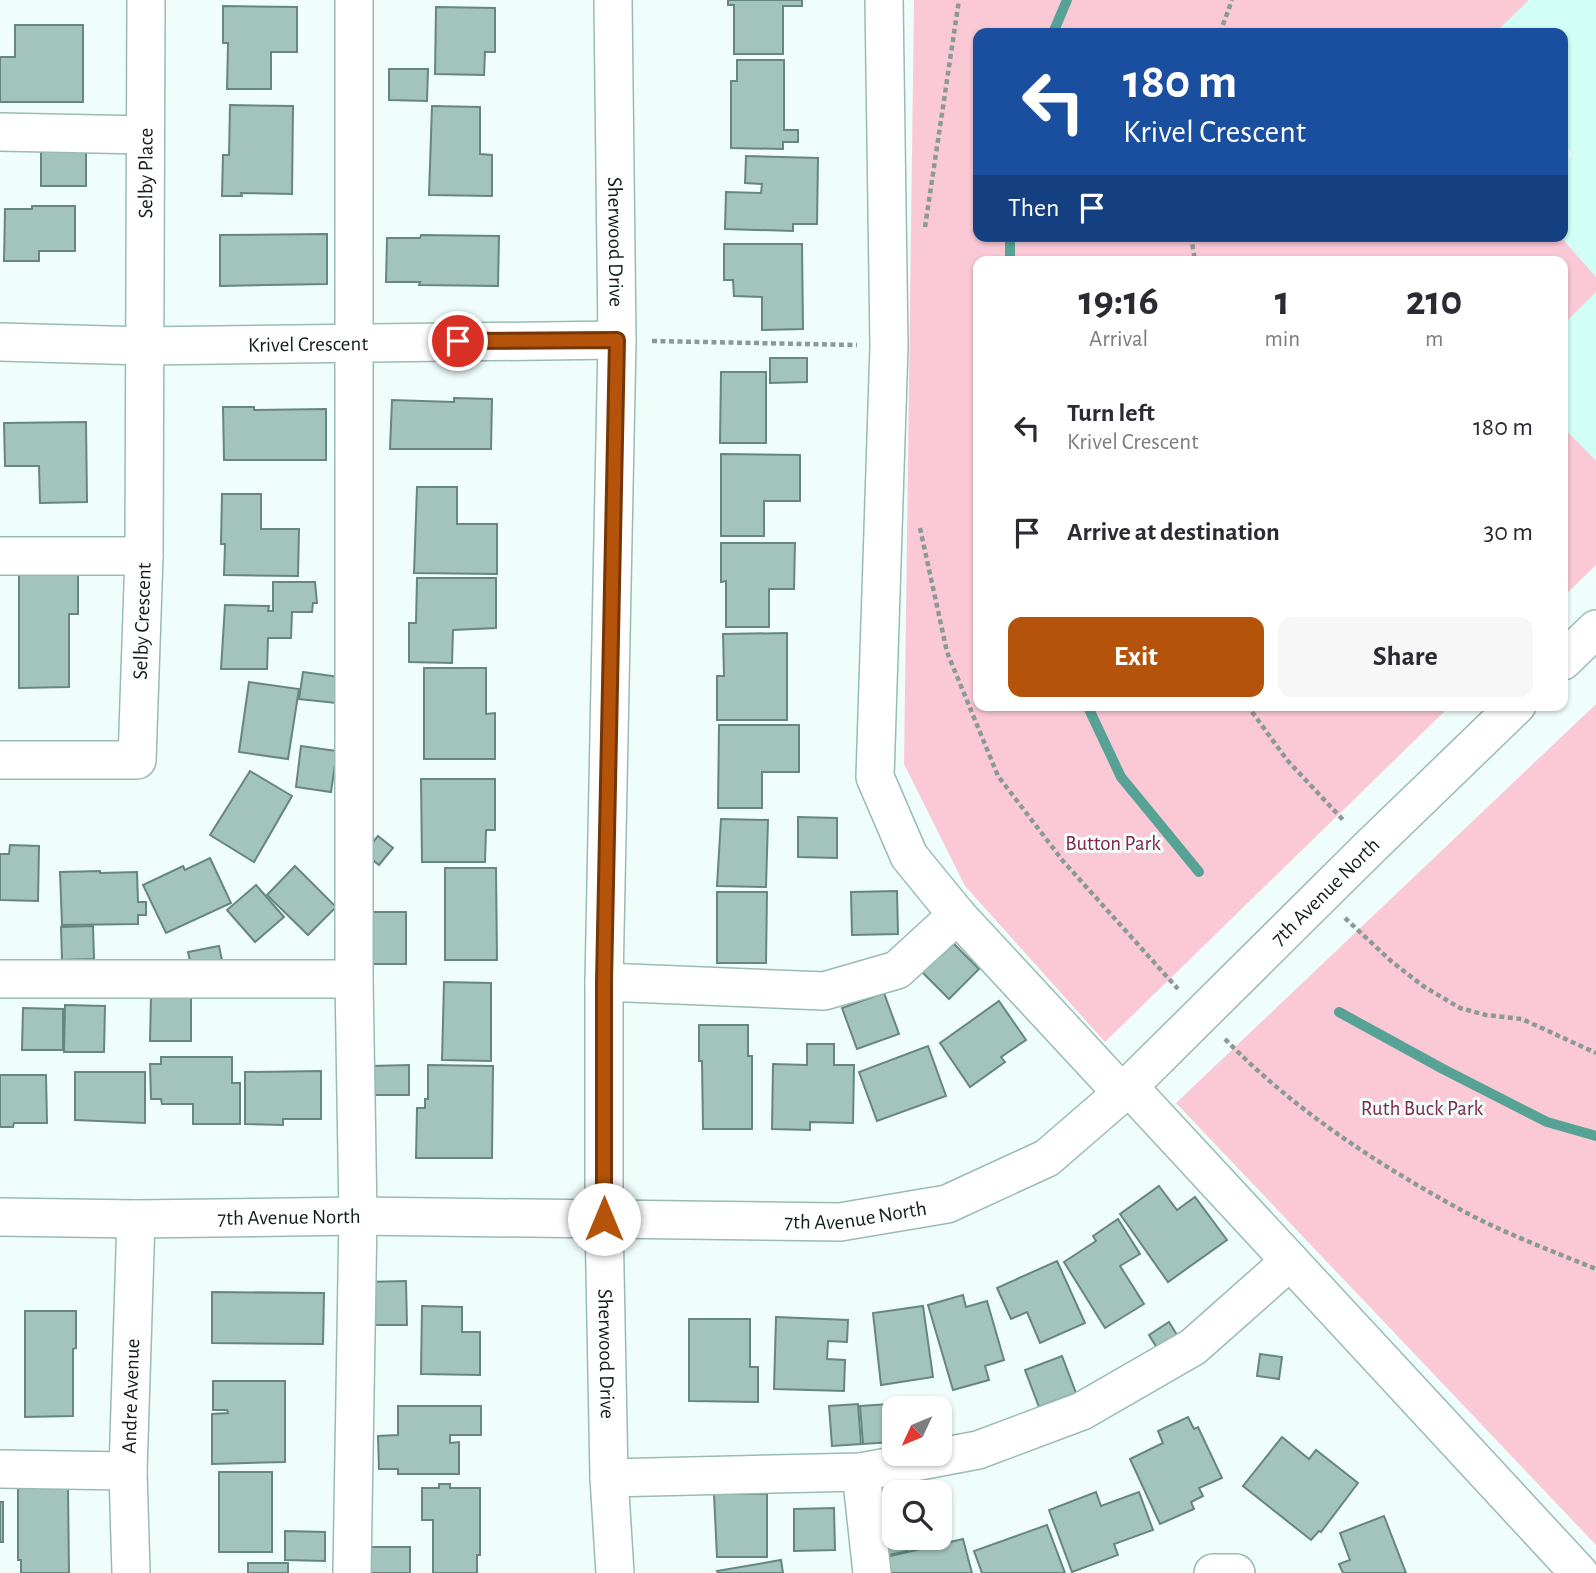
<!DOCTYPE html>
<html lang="en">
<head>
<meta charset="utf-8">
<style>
  body { margin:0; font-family:"Alegreya Sans",sans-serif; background:#f7f7f7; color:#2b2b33; height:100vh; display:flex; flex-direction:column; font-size:26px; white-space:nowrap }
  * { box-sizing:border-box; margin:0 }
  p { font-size:23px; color:#7c7c81 }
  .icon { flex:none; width:38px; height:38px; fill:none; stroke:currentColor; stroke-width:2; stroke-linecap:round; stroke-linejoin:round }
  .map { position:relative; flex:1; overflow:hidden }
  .side { position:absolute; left:973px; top:256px; width:595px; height:455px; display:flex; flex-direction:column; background:#fff; border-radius:14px; box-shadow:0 2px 5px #0004 }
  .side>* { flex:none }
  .top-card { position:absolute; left:973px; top:28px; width:595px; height:214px; border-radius:14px; box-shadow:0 2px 5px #0004; background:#1a4fa0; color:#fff; overflow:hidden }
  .needle { width:46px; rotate:226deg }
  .tools { position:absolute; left:882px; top:1396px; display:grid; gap:14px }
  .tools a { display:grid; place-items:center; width:70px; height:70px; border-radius:14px; background:#fff; box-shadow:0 2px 5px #0004; font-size:35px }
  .pin { position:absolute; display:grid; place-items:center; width:60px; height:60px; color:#fff; margin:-30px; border:4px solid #fff; border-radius:50%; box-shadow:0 2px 7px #0007 }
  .me { position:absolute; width:77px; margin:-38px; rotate:0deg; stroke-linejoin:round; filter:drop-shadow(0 0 5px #0008) }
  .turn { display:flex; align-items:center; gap:24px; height:147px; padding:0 35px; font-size:32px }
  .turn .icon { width:91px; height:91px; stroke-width:2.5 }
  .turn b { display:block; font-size:49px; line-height:60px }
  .then { display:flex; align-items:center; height:66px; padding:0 35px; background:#0003; gap:14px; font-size:26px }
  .eta { display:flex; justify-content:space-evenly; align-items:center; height:119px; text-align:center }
  .eta b { font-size:42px; font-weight:600; line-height:49px }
  .button { display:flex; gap:14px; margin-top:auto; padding:14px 35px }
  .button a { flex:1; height:80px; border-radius:14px; background:#b45309; color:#fff; font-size:28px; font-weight:600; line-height:80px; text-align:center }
  .button a+a { background:#f7f7f7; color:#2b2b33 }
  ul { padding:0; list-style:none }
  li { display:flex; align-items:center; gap:21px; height:105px; padding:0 35px }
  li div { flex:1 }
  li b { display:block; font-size:26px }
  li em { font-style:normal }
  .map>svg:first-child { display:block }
  .built { fill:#d1fef5 }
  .green { fill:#fbc9d6 }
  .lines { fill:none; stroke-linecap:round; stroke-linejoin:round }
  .stream { stroke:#56a396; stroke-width:10 }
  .building { fill:#a2c4bc; stroke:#66867f; stroke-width:2 }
  .minor-casing { stroke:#99bbb4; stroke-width:40 }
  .path { stroke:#8c9a97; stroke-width:4.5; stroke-dasharray:5 3.5; stroke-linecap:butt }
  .minor { stroke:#fff; stroke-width:37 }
  .route-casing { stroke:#753606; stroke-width:18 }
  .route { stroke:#b45309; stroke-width:12 }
  .labels { text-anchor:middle; stroke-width:6; stroke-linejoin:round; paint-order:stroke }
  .street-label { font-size:21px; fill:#111e1b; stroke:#f0fefb }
  .park-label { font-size:21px; fill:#84264a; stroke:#f0fefb }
</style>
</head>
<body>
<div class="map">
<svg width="1596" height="1573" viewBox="0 0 1596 1573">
  <rect width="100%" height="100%" fill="#f0fefb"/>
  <!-- built -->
  <g class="built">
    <polygon points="1529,0 1596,0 1596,277 1560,236 1563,236 1563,165 1572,154 1563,142 1563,33 1495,33"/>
    <polygon points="1596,292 1596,461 1563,427 1563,325"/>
  </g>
  <!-- green -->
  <g class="green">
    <polygon points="914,0 1529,0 1495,33 978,33 978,236 1560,236 1596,277 1596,292 1563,325 1563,261 978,261 978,705 1451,705 1105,1042 965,886 904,764"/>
    <polygon points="1563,427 1596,461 1596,565 1563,597"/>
    <polygon points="1596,704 1596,1545 1176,1103"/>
  </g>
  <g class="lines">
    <!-- stream -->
    <g class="stream">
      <polyline points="1053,33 1067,0"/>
      <polyline points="1010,261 1010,236"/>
      <polyline points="1087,705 1121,777 1199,872"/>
      <polyline points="1339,1012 1443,1069 1547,1122 1596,1136"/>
    </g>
  </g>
  <!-- building -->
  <g class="building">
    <polygon points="728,0 802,0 802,6 783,6 783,54 734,54 734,5 728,5"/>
    <polygon points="223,6 297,7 297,52 271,52 271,89 227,89 228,43 223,43"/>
    <polygon points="436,7 495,8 495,52 485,52 484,75 435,74"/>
    <polygon points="15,25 83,25 83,102 0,102 0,57 15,57"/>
    <polygon points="737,60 784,60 784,130 798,130 798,142 783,142 783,149 731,148 731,81 737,81"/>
    <polygon points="389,69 428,69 427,101 389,100"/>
    <polygon points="230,105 293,106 292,194 241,193 242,196 222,196 223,155 229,155"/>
    <polygon points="432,106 480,107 480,154 492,155 492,196 429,195"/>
    <polygon points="41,144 86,145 86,186 41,186"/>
    <polygon points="746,156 818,158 817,224 793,224 793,231 725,229 726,192 761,193 762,184 745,183"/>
    <polygon points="32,206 75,206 75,251 39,251 39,261 4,261 5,209 32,209"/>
    <polygon points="327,234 327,284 220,286 220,235"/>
    <polygon points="421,235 499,236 498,286 419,285 420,282 386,282 387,238 420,238"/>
    <polygon points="724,244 802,244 803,329 762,330 762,297 734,296 733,280 724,280"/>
    <polygon points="770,358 807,358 807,382 770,383"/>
    <polygon points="721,372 766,372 766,443 720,443"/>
    <polygon points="454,398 492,399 491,449 390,449 392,400 454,402"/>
    <polygon points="223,407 254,407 254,410 326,409 326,460 224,460"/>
    <polygon points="86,422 87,502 40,503 39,466 5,466 4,423"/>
    <polygon points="721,454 800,455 800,501 764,501 764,536 721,536"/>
    <polygon points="417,487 457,487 457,524 497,524 497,574 414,573"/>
    <polygon points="222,494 261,494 261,529 299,529 298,576 224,575 225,544 221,544"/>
    <polygon points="721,543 795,543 794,589 769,589 769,627 726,627 726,581 721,582"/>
    <polygon points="19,573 78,573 78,614 69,614 69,687 19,688"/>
    <polygon points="417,578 496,578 496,628 453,630 452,663 409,662 409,623 416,623"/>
    <polygon points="273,582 315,582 317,603 313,603 312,612 292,612 291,638 268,638 267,669 221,669 225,605 269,606 268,611 273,611"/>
    <polygon points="787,633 787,720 717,720 717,676 724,676 723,634"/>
    <polygon points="424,668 486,668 486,714 495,713 495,759 424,759"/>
    <polygon points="303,672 340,677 336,703 299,699"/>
    <polygon points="249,682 299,689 288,759 239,752"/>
    <polygon points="719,725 799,725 799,772 762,772 762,808 718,808"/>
    <polygon points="301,746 337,751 331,792 296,787"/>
    <polygon points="250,771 292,796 254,862 210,835"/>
    <polygon points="421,779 495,779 495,830 486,830 485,862 422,862"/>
    <polygon points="798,817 837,818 837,858 798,857"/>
    <polygon points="721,819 768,820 766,887 717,886"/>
    <polygon points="378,836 393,848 379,865 364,853"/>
    <polygon points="10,845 39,846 38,901 0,900 0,854 9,854"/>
    <polygon points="210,858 231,903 166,933 143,885 183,866 185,870"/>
    <polygon points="295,866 336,907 308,935 267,895"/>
    <polygon points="445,868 496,868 497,960 445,960"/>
    <polygon points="100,871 100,873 137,872 138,902 146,902 146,915 138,915 138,924 62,925 60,872"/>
    <polygon points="256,885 284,917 255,942 227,910"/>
    <polygon points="897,891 898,934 852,935 851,892"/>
    <polygon points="717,892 767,892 766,963 717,963"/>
    <rect x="365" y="912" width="41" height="52"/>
    <polygon points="93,926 94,959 62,960 61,927"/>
    <polygon points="949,939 979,969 949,999 919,969"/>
    <polygon points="219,946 223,965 191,965 188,952"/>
    <polygon points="444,982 491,983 491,1061 442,1060"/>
    <polygon points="884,993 899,1034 857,1049 842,1008"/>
    <polygon points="151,995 191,996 191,1041 150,1041"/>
    <polygon points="999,1001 1026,1040 1001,1057 1005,1062 970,1087 940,1043"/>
    <polygon points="65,1005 105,1006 104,1052 64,1052"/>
    <polygon points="23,1008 63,1009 63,1050 22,1050"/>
    <polygon points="699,1025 748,1025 748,1056 752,1056 752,1129 703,1129 702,1061 699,1061"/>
    <polygon points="807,1044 834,1044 834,1065 854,1065 853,1123 810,1122 810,1130 772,1129 773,1064 807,1065"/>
    <polygon points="928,1046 946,1096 877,1121 859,1072"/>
    <polygon points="161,1057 232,1057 232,1083 240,1083 240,1124 193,1124 193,1104 162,1104 161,1099 151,1099 150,1064 161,1064"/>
    <polygon points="409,1065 409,1095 371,1095 371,1066"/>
    <polygon points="428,1065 493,1066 492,1158 416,1158 417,1108 425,1108 425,1099 428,1099"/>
    <polygon points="321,1071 321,1119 283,1119 283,1125 245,1124 245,1072"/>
    <polygon points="75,1072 145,1072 145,1123 75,1120"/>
    <polygon points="0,1075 46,1075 47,1123 14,1123 13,1127 0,1127"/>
    <polygon points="1159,1186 1177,1210 1195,1197 1227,1240 1168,1282 1120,1214"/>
    <polygon points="1118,1219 1140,1254 1120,1266 1144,1304 1105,1328 1064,1262 1096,1241 1093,1236"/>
    <polygon points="1057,1261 1085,1323 1040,1343 1027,1312 1011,1319 997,1288"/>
    <polygon points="406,1281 407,1325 366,1325 365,1282"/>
    <polygon points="212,1292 324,1293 323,1344 212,1343"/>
    <polygon points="963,1295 966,1307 987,1301 1004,1360 985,1366 989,1380 953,1390 928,1305"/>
    <polygon points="422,1306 462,1307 462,1332 480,1332 480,1375 421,1374"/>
    <polygon points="923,1306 933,1377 881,1385 873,1313"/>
    <polygon points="25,1311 76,1311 76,1348 73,1349 73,1416 25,1417"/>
    <polygon points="776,1317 848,1320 847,1342 828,1341 827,1359 845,1360 844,1391 774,1389"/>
    <polygon points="689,1319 750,1319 750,1367 758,1367 758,1402 689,1401"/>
    <polygon points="1169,1322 1177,1335 1157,1348 1149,1335"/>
    <polygon points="1260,1354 1282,1357 1279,1379 1257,1376"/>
    <polygon points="1062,1356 1076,1393 1039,1407 1025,1370"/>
    <polygon points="213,1381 285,1381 285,1462 212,1464 212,1414 228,1413 227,1410 213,1410"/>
    <polygon points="858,1404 861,1444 832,1446 829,1406"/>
    <polygon points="890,1404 892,1442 863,1444 860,1406"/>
    <polygon points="398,1406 481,1406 481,1435 450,1435 450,1443 459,1442 459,1474 398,1474 398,1469 379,1469 378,1436 398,1435"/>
    <polygon points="1188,1417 1194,1429 1198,1427 1222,1478 1199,1488 1203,1496 1191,1502 1194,1509 1160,1524 1130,1459 1163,1443 1158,1431"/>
    <polygon points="1282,1437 1309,1459 1316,1450 1358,1483 1321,1532 1319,1531 1311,1540 1243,1486"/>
    <rect x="219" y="1472" width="53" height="80"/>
    <polygon points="439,1484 450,1484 450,1488 480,1488 480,1555 477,1555 477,1573 433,1573 433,1520 422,1520 422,1488 439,1488"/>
    <polygon points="18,1488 68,1488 69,1573 21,1573 21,1560 18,1560"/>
    <polygon points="1096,1492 1101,1506 1139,1492 1153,1530 1114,1544 1118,1555 1072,1572 1049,1510"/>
    <polygon points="714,1494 767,1494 767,1557 717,1557"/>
    <rect x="0" y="1502" width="3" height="40"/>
    <polygon points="834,1508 835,1550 794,1551 794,1509"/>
    <polygon points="1384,1516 1406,1573 1343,1573 1339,1564 1350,1560 1340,1533"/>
    <polygon points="1047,1525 1065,1573 982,1573 974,1551"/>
    <polygon points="285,1531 325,1532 325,1561 285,1560"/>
    <polygon points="894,1538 906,1538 908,1551 884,1556 881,1541"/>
    <polygon points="963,1539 972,1573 886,1573 882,1558"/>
    <rect x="371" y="1547" width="39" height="26"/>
    <polygon points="781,1560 783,1573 718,1573 717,1571"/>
    <rect x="248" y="1563" width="40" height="10"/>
  </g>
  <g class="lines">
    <defs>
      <g id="minor">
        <path id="s1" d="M 613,0 L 617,340 L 604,982 L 604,1219 L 609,1478 L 615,1573"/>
        <polyline points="884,0 889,346 875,777 909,856 957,915 1122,1093"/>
        <polyline points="0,132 145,135"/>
        <path id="s2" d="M 0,342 L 144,346 L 617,340"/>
        <polyline points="0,556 144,556"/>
        <polyline points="1563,661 1596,629"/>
        <path id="s3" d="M 0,760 L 137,760 L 144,556 L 146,0"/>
        <polyline points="0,979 354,979"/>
        <polyline points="604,982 824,991 897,970 957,915"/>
        <polyline points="1128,1086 1579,1573"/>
        <path id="s4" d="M 0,1217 L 136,1219 L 358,1216 L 840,1222 L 947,1204 L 1047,1158 L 1122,1093 L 1369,848 L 1517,705"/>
        <polyline points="0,1469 128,1471"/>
        <polyline points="861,1472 872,1573"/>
        <polyline points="609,1478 861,1472 978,1450 1082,1411 1193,1347 1290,1261"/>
        <path id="s5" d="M 131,1573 L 128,1471 L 136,1219"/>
        <polyline points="352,1573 358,1216 354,979 354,0"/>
        <polyline points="1213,1573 1236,1573"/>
      </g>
    </defs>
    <!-- minor casing -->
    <use href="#minor" class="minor-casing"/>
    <!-- path -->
    <g class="path">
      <polyline points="1220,33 1232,0"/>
      <polyline points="925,227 959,0"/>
      <polyline points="1191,236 1195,261"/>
      <polyline points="652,341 857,345"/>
      <polyline points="920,528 947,652 998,776 1063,861 1178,989"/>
      <polyline points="1247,705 1287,760 1345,822"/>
      <polyline points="1345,918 1391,961 1423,986 1460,1008 1486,1015 1522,1019 1596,1053"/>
      <path d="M 1225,1039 C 1294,1110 1377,1164 1463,1211 C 1506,1234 1552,1251 1596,1269"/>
    </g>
    <!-- minor -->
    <use href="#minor" class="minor"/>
  </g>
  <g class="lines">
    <defs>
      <polyline id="route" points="458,341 617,340 604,982 604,1219"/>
    </defs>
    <!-- route casing -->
    <use href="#route" class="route-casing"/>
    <!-- route -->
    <use href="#route" class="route"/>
  </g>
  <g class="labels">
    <!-- street labels -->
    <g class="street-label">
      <text dy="7" stroke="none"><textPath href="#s3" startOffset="724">Selby Place</textPath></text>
      <text dy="7" stroke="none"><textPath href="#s1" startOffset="242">Sherwood Drive</textPath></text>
      <text dy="7" stroke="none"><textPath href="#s2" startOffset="308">Krivel Crescent</textPath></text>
      <text dy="7" stroke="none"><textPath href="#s3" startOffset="276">Selby Crescent</textPath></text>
      <text dy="7" stroke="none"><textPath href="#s4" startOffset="1444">7th Avenue North</textPath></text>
      <text dy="7" stroke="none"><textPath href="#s4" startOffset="856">7th Avenue North</textPath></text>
      <text dy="7" stroke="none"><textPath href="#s4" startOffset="289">7th Avenue North</textPath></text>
      <text dy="7" stroke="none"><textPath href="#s1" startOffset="1354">Sherwood Drive</textPath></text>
      <text dy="7" stroke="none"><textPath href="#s5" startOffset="177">Andre Avenue</textPath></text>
    </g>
    <!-- park labels -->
    <g class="park-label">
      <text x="1113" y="850">Button Park</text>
      <text x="1422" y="1115">Ruth Buck Park</text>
    </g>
  </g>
</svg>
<div class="tools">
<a><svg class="needle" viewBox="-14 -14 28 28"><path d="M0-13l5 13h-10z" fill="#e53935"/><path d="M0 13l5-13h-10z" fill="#7c7c81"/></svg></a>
<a><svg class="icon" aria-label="search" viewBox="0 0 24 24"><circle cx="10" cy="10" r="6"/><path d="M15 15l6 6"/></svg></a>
</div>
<div class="pin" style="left:458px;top:341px;background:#d93025"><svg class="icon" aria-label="arrive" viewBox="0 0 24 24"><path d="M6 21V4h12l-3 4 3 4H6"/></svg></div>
<svg class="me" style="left:604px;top:1219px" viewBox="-20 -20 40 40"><circle r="19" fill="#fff"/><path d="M0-13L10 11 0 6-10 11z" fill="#b45309"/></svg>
<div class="top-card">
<div class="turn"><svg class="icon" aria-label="left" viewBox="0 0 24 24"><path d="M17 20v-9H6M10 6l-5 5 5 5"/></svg><div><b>180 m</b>Krivel Crescent</div></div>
<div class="then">Then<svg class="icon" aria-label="arrive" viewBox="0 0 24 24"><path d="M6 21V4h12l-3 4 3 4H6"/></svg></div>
</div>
<section class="side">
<div class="eta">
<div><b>19:16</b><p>Arrival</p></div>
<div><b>1</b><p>min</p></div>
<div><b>210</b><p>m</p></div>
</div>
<ul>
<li><svg class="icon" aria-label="left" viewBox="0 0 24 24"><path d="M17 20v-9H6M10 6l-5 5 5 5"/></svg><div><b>Turn left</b><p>Krivel Crescent</p></div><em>180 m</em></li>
<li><svg class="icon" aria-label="arrive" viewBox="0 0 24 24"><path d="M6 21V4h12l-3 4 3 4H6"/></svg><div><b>Arrive at destination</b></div><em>30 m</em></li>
</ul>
<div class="button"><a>Exit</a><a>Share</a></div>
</section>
</div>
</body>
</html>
